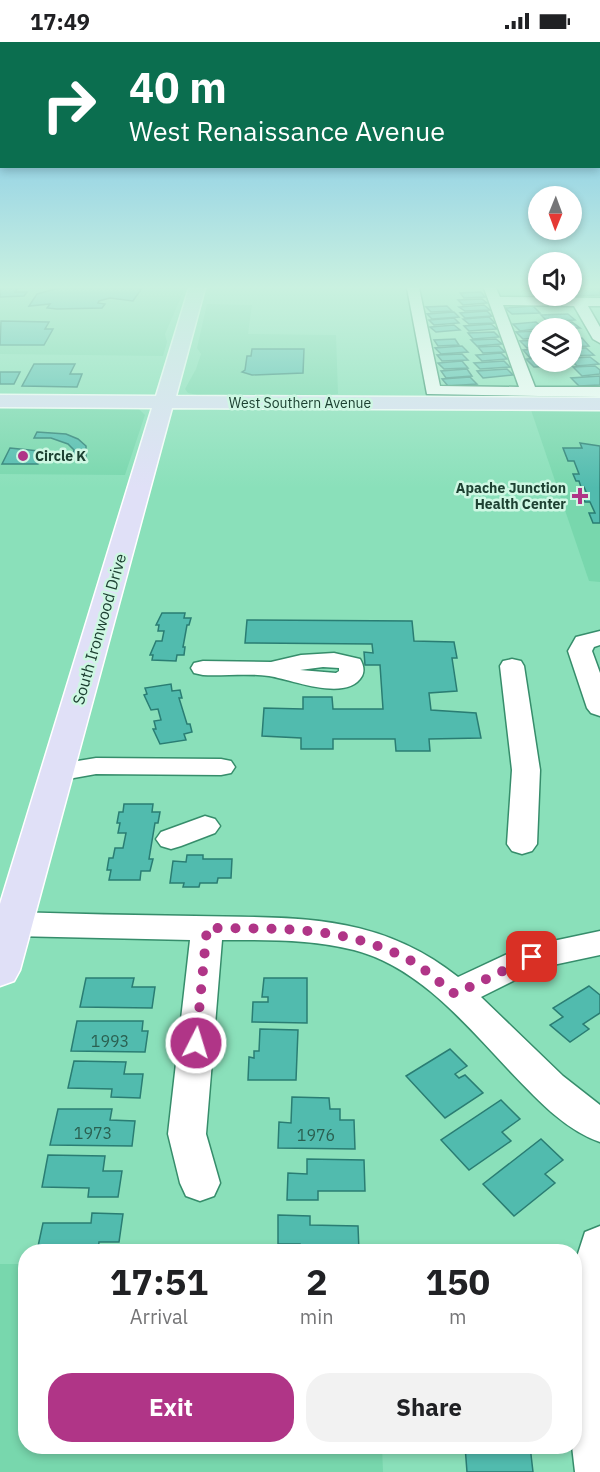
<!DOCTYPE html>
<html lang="en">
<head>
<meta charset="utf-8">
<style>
  body { margin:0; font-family:"IBM Plex Sans",sans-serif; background:#f2f2f2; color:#202124; height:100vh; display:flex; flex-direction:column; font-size:22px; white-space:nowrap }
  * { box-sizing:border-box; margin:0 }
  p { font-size:20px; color:#757577 }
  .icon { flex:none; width:33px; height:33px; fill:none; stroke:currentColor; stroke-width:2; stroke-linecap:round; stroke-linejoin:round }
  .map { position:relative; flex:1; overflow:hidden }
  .drawer { position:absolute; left:18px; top:1202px; width:564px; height:210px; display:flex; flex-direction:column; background:#fff; border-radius:24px; box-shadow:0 3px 9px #0003 }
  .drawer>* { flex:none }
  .guide { position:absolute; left:0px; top:0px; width:600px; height:126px; box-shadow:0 3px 9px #0003; background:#0b6e4f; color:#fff; overflow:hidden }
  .needle { width:39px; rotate:181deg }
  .buttons { position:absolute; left:528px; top:144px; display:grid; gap:12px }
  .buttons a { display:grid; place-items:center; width:54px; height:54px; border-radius:50%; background:#fff; box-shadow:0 3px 9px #0003; font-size:30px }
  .pin { position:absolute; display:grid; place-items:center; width:51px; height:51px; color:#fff; margin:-26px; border-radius:12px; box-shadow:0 3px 9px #0006 }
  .me { position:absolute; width:66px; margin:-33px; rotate:5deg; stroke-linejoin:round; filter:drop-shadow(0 0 4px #0008) }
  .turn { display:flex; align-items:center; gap:21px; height:126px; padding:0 30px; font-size:27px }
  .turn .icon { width:78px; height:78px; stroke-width:2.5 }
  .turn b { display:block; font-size:42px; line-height:51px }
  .eta { display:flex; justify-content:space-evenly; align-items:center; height:102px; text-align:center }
  .eta b { font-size:36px; font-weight:700; line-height:42px }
  .cta { display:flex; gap:12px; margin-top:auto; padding:12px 30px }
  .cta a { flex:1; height:69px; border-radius:24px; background:#b03587; color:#fff; font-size:24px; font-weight:700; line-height:69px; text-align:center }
  .cta a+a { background:#f2f2f2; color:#202124 }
  .status { display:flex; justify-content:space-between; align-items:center; height:42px; padding:0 30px; background:#fff; direction:ltr }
  .status svg { height:16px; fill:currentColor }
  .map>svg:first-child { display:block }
  .built { fill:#78d7ad }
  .building { fill:#51bbae; stroke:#2a7d73; stroke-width:1.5 }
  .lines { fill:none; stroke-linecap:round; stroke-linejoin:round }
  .minor-casing { stroke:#368d6b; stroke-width:3 }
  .major-casing { stroke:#fff; stroke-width:3 }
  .minor { fill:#fff; fill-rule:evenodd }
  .major { fill:#e0e0f7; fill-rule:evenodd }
  .route { stroke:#b03587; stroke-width:10; stroke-dasharray:0 18 }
  .poi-dot { fill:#b03587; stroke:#cef7e3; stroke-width:2 }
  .labels { text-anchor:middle; stroke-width:5; stroke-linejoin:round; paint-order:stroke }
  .far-street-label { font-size:14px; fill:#1d4132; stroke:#cef7e3 }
  .far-poi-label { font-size:14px; font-weight:bold; fill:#1d4132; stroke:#cef7e3; text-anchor:start }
  .street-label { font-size:16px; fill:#1d4132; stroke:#cef7e3 }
  .near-number-label { font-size:16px; fill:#2a6051 }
</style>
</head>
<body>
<div class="status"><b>17:49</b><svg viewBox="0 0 49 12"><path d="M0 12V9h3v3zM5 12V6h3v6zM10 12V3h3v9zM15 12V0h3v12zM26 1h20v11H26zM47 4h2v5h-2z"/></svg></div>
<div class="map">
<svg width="600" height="1430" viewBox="0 0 600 1430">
  <rect width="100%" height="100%" fill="#8ae0ba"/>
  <!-- built -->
  <g class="built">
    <polygon points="0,246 185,246 165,292 167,300 163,314 0,312"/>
    <polygon points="207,262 252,263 248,292 336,293 338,352 298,355 202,354 188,351 185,347 196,327 201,312 197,306"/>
    <polygon points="0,365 127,366 139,367 145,373 125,433 0,432"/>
    <polygon points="531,368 600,369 600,540 589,539"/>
    <polygon points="0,1222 25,1222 26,1404 382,1404 383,1430 0,1430"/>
  </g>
  <!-- building -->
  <g class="building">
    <polygon points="0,246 23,246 18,246 15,250 27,250 24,254 0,255"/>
    <polygon points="142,246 133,259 110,256 99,259 98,261 105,262 102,266 57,267 47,266 50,262 29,264 37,252 59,246"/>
    <polygon points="572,246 600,246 600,253 571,254"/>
    <polygon points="481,250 485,255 464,256 460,251"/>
    <polygon points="482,257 487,261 463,263 458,258"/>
    <polygon points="484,263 490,268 465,269 459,265"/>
    <polygon points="447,264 452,269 431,270 426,265"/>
    <polygon points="533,264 540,271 512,272 505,266"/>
    <polygon points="487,269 492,274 465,276 460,271"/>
    <polygon points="454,270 459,275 432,277 427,272"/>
    <polygon points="568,272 575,278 548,280 541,273"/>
    <polygon points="489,275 495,281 469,282 463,277"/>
    <polygon points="454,276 459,281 434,283 429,278"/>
    <polygon points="1,279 49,280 45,287 53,287 44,303 0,303"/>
    <polygon points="536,280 543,286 520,289 513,282"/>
    <polygon points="572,280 580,286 551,286 545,281"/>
    <polygon points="491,282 497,287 469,289 464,284"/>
    <polygon points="454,283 460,288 436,290 430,285"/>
    <polygon points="538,289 538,296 523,297 516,290"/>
    <polygon points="494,290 499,295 473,297 468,291"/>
    <polygon points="582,296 589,304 572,305 572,297"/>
    <polygon points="455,297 459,303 438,304 434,298"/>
    <polygon points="496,297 502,302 477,304 471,298"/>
    <polygon points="538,298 538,305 527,306 520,299"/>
    <polygon points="462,304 468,310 441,312 435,306"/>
    <polygon points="499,304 505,310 483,311 478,305"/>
    <polygon points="572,306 586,306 594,313 572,314"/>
    <polygon points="252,307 304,307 303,331 252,333 242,330 245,328 247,314 251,314"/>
    <polygon points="538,307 538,315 530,316 523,308"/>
    <polygon points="501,311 507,317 482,319 476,313"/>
    <polygon points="462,312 468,318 442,319 437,313"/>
    <polygon points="590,315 599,322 577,324 572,319 572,316"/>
    <polygon points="538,316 538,320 550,320 555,324 534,325 526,317"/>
    <polygon points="462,319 468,326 444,327 438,321"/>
    <polygon points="504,319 510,325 480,327 474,321"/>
    <polygon points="34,322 75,322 70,332 82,332 77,345 22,344"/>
    <polygon points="595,324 600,328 600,332 582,334 573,325"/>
    <polygon points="467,327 472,334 446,336 441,329"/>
    <polygon points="507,327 513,333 483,336 477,329"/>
    <polygon points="0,330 20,330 14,342 0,342"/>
    <polygon points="600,334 600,343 579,344 571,336"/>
    <polygon points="470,335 477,342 448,344 442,337"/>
    <polygon points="37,390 66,392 78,397 86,404 86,415 72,415 74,408 68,402 51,396 34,396"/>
    <polygon points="580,401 600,404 600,481 593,481 589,471 595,471 590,460 585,460 582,452 587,452 584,445 581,445 579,439 576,439 573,432 579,432 574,419 568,419 563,406 582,406"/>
    <polygon points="10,406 39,409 41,410 41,417 38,422 2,422"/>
    <polygon points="162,571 185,571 184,576 191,576 189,583 187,583 183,605 185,605 184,613 177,613 176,619 152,618 153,613 150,613 156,599 162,599 164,589 158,589 159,583 156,583"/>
    <polygon points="247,578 412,579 414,599 454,600 457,616 452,616 457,649 429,651 431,668 476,671 481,696 429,697 430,709 396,709 395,697 333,697 333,707 301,707 301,696 262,694 264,666 303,667 303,655 332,655 333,667 383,667 380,623 365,623 364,610 373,611 372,602 245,601"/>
    <polygon points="171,642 172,649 180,648 182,656 179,656 187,682 190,682 192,690 184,692 186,698 160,702 153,687 156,687 154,679 161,678 158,667 151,668 144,653 147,652 145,646"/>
    <polygon points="124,762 153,762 152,770 160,770 158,781 155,781 149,817 153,817 150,829 141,829 140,838 109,838 111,828 107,828 109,816 113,816 115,806 123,806 126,791 118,791 120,781 117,781 119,770 123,770"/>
    <polygon points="187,813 203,813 203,817 232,817 231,836 218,836 217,841 200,841 199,845 183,845 184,841 170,841 173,819 186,820"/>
    <polygon points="86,936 134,936 132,945 155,945 152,966 80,965"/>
    <polygon points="264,936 307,936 307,981 252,980 253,960 268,960 268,955 262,955"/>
    <polygon points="589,944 600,953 600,971 583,982 589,987 570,1000 550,983 563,975 553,966"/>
    <polygon points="77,979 143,979 142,989 148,989 145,1010 71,1009"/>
    <polygon points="260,987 298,988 296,1038 248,1038 249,1015 254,1016 254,1009 259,1009"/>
    <polygon points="450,1007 467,1024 455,1032 459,1036 465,1033 483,1051 445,1076 406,1034"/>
    <polygon points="74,1019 126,1020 124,1032 143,1032 140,1056 111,1055 112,1047 68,1046"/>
    <polygon points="292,1055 329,1056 330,1067 340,1067 340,1078 354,1078 355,1107 278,1106 279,1080 291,1081"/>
    <polygon points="501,1058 520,1077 502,1090 511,1099 469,1128 441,1098"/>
    <polygon points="58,1067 112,1067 110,1078 135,1079 132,1104 50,1103"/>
    <polygon points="541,1097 563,1118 545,1132 555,1141 514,1174 483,1142"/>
    <polygon points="48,1113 105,1114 103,1129 122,1129 118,1155 88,1155 89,1146 42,1145"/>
    <polygon points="307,1117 364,1118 365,1149 318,1149 318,1158 287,1158 288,1131 307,1132"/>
    <polygon points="92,1171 123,1172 119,1200 99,1200 98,1209 37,1209 43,1181 91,1181"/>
    <polygon points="278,1173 310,1174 310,1183 358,1184 359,1209 300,1209 300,1202 278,1202"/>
    <polygon points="465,1404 530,1404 533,1430 467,1430"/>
  </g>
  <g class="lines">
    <defs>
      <g id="minor">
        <polygon points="407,246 419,246 440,344 519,345 484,246 496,246 500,255 600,256 600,264 588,264 600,285 600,301 593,297 574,264 503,263 535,345 600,345 600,355 427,352"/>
        <polygon points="600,589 600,603 594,605 592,609 600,631 600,674 591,671 587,666 568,609 576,595"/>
        <path d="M 334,611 L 360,617 C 363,622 365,628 362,634 C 347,661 290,637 269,634 C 248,631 224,634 203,633 L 194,631 L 191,626 L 194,621 L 203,619 L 271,620 L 301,613 ZM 323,625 L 339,626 L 339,629 L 336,631 L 300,628 Z"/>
        <polygon points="512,617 521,619 524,624 540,728 537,802 532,809 522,812 512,809 507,802 512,728 500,624 503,619"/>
        <polygon points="96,716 221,717 231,719 235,725 231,731 221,733 96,732 57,739 47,736 43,730 47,724"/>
        <polygon points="205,774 215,777 220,784 215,791 181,804 171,807 161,804 156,797 161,790"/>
        <path d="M 13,870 C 74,872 134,873 195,874 C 293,876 377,870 458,935 L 520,906 L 600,889 L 600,913 L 539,926 L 481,955 L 563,1034 L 600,1063 L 600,1100 C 564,1088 534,1054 508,1027 C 465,981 417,924 354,908 C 311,897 266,898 222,898 L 206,1092 L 220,1141 L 214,1154 L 200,1159 L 186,1154 L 180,1141 L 168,1092 L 190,898 L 13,894 L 0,898 L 0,874 Z"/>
        <polygon points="600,1184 600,1430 575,1430 572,1404 574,1404 574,1224 585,1190"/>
      </g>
      <polygon id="major" points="189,246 205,246 176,354 600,356 600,368 172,366 20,928 14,939 0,944 0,862 152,366 0,365 0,353 156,354"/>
    </defs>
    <!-- minor casing -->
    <use href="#minor" class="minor-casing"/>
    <!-- major casing -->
    <use href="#major" class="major-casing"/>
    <!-- minor -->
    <use href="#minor" class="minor"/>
    <!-- major -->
    <use href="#major" class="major"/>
  </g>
  <!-- sky -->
  <linearGradient id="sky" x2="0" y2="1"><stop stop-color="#6abae9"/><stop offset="0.55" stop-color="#caf1e0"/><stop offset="1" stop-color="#caf1e0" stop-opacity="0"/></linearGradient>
  <rect width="600" height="446" fill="url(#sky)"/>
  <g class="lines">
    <!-- route -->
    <path class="route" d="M 196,1001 L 207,886 C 279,887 339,883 406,916 C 424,925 439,941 455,952 L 532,915"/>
  </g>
  <!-- markers -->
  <g class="poi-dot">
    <circle cx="23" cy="414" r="6"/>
    <path d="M577 445h6v6h6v6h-6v6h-6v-6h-6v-6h6z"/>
  </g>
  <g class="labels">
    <!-- far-street labels -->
    <g class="far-street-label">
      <text x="300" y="366">West Southern Avenue</text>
    </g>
    <!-- far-poi labels -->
    <g class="far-poi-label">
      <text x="35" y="419">Circle K</text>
      <text x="566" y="451" text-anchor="end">Apache Junction<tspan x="566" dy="16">Health Center</tspan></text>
    </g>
    <!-- street labels -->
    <g class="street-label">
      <text transform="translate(99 587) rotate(-74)" y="6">South Ironwood Drive</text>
    </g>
    <!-- near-number labels -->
    <g class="near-number-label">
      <text x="110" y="1005">1993</text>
      <text x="93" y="1097">1973</text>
      <text x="316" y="1099">1976</text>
    </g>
  </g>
</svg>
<div class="buttons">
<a><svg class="needle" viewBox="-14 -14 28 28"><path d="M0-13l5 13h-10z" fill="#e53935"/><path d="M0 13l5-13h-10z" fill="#757577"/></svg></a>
<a><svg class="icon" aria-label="sound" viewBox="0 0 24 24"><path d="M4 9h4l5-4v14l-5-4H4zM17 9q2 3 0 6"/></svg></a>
<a><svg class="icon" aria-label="layers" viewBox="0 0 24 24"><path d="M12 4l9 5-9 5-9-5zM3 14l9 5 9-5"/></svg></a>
</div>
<div class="pin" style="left:532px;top:915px;background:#d93025"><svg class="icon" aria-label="arrive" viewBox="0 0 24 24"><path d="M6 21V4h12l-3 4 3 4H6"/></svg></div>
<svg class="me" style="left:196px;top:1001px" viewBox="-20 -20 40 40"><circle r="17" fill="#b03587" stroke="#fff" stroke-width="3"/><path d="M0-11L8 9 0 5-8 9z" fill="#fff"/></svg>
<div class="guide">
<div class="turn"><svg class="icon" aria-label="right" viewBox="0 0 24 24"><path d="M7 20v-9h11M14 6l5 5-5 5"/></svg><div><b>40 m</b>West Renaissance Avenue</div></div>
</div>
<section class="drawer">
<div class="eta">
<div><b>17:51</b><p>Arrival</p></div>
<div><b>2</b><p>min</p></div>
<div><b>150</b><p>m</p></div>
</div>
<div class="cta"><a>Exit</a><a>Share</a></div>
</section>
</div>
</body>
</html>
